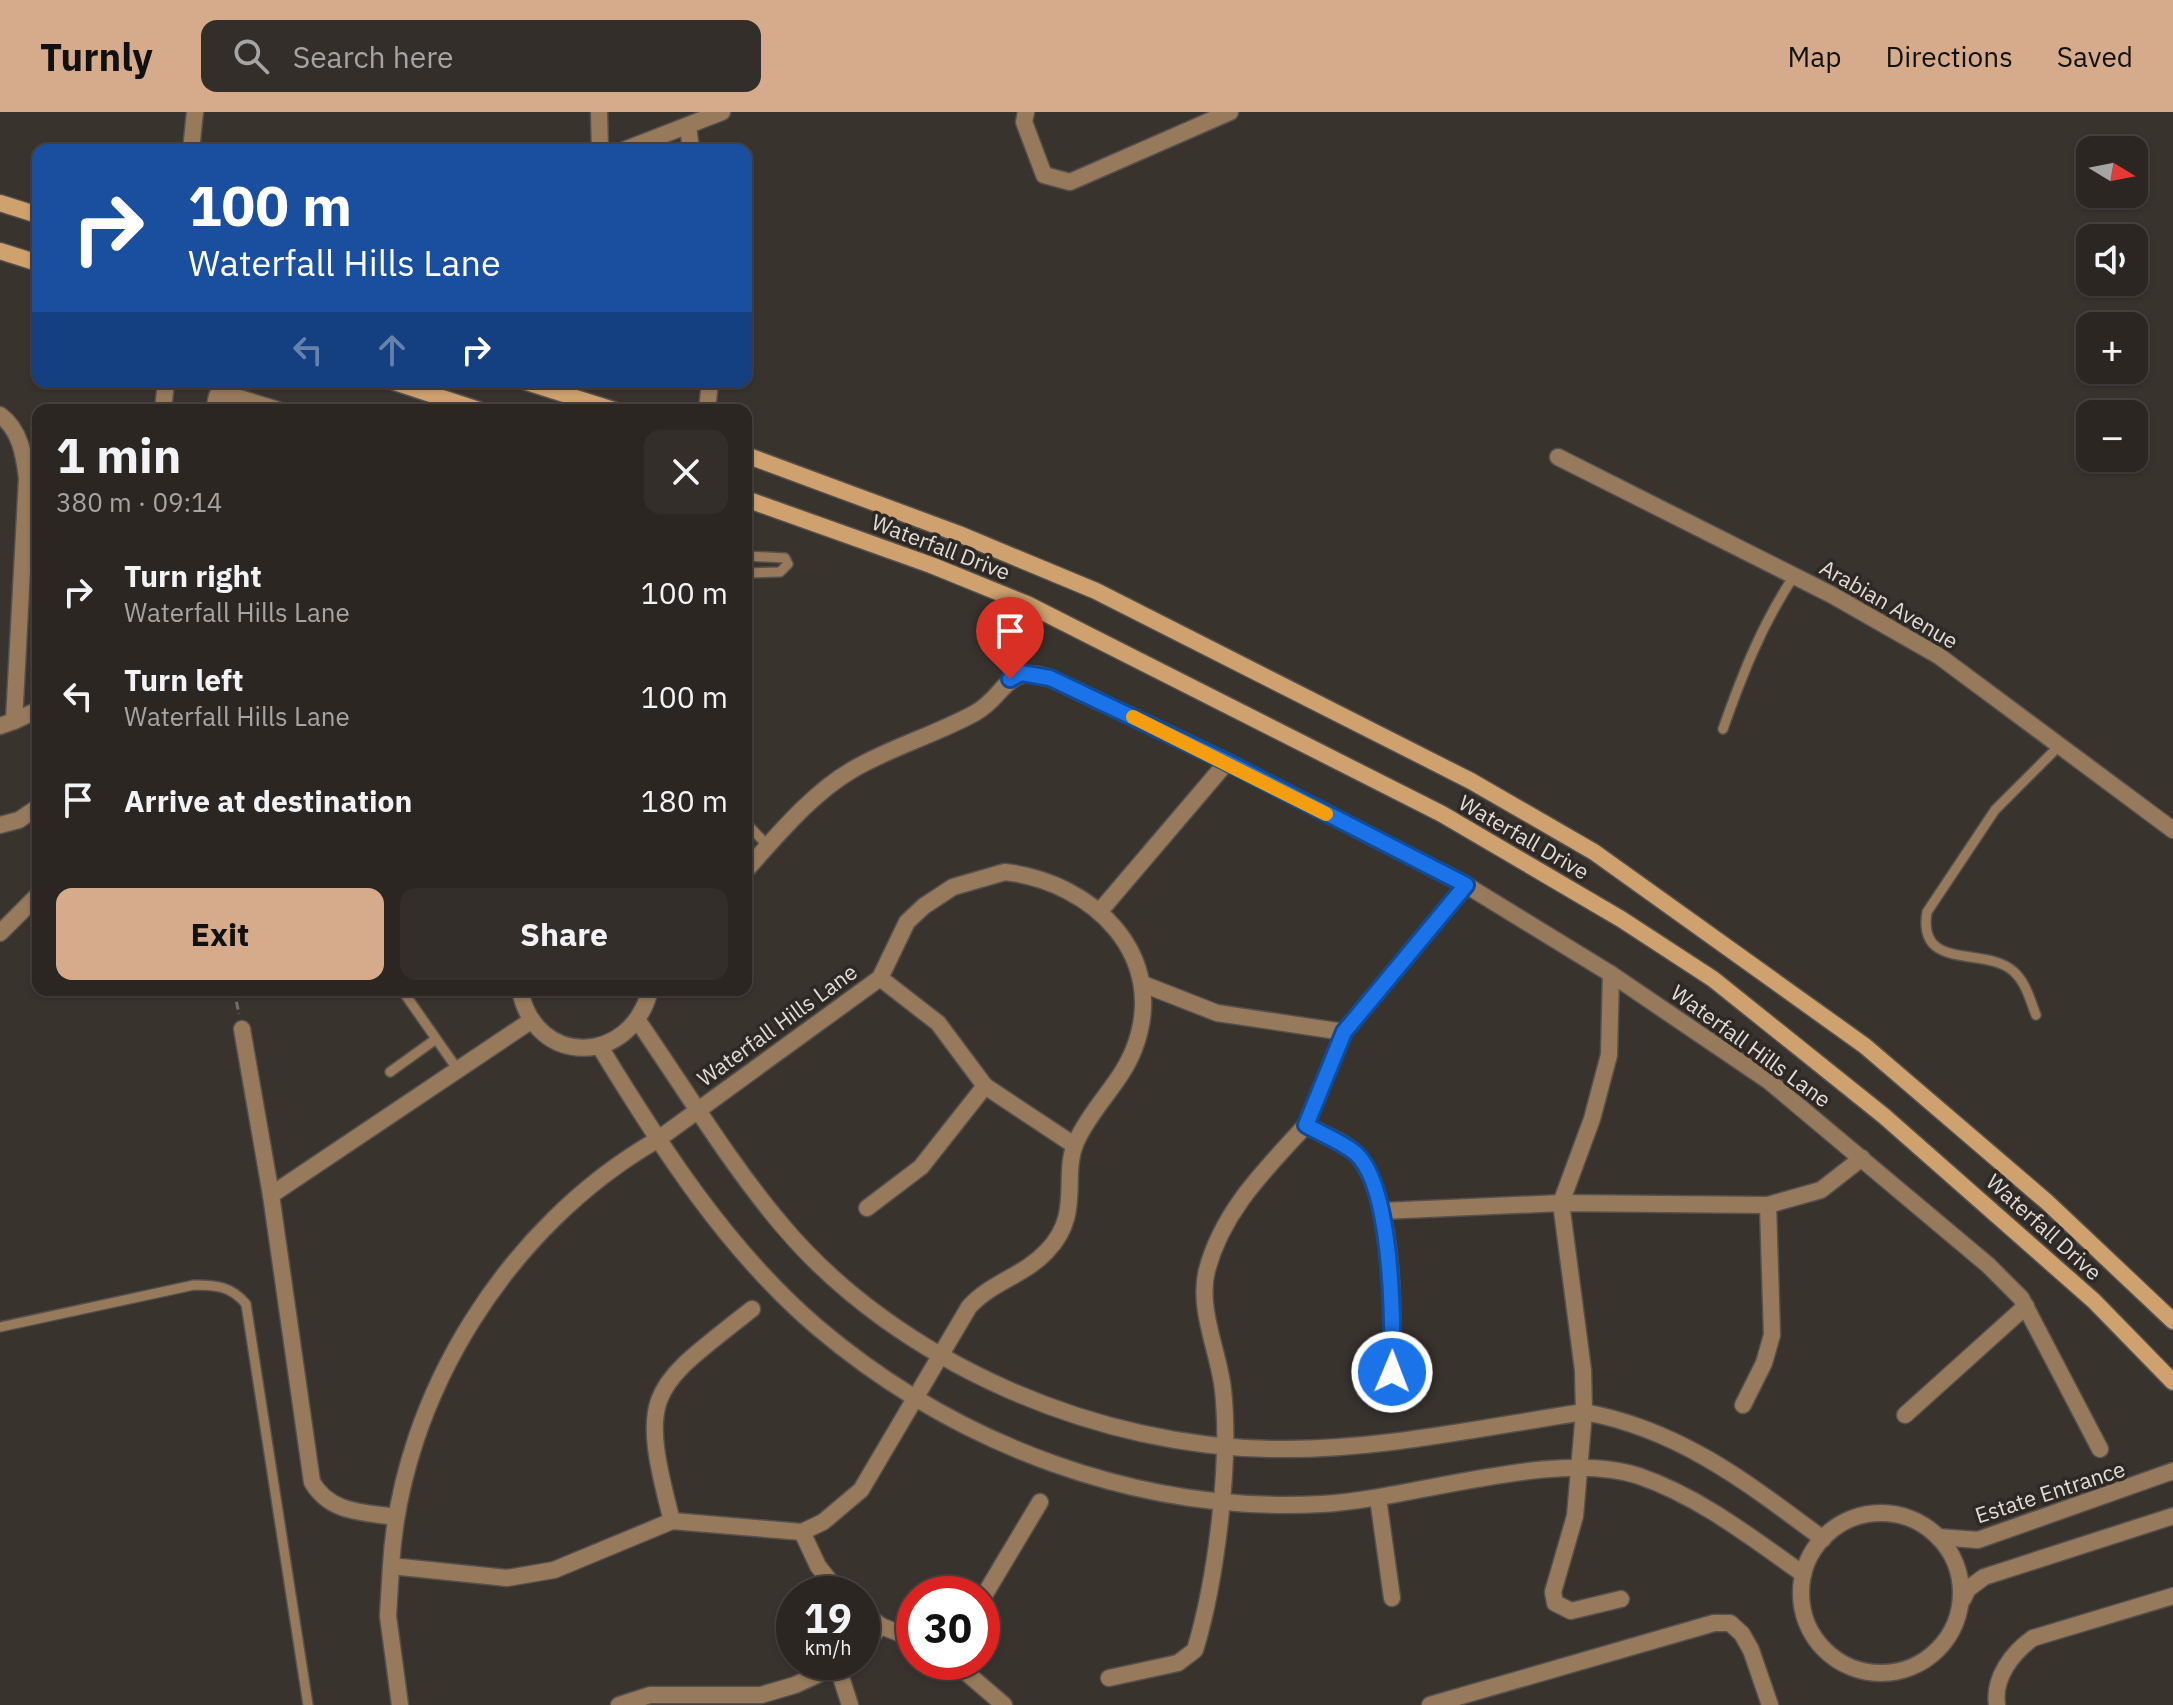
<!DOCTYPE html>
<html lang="en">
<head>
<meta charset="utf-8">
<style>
  body { margin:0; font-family:"IBM Plex Sans",sans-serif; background:#332e2a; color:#f1f3f6; height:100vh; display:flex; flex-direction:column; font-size:30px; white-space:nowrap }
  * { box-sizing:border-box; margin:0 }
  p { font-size:26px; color:#a6a5a5 }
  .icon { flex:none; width:44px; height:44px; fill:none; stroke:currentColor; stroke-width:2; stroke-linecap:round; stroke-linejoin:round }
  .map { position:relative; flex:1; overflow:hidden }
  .side { position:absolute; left:32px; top:292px; width:720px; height:592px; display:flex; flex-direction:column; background:#2b2622; border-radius:16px; box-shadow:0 2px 6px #0004,0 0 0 2px #474340 }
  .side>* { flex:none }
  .top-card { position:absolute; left:32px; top:32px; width:720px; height:244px; border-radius:16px; box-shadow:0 2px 6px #0004,0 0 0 2px #474340; background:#1a4fa0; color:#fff; overflow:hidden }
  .needle { width:52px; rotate:100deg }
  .buttons { position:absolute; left:2076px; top:24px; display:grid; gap:16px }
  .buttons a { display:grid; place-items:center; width:72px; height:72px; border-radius:16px; background:#2b2622; box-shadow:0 2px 6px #0004,0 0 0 2px #474340; font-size:40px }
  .speed { position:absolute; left:776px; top:1464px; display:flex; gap:16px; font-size:40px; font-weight:700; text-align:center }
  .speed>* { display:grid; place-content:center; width:104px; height:104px; border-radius:50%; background:#2b2622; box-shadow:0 2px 6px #0004,0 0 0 2px #474340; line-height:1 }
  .speed small { font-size:20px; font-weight:400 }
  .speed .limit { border:12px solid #d22; background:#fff; color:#111 }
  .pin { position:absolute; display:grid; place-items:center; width:68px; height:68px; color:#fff; margin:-82px -34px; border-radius:50% 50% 50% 0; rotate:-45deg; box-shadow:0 0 8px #0007 }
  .pin .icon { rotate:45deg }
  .me { position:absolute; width:88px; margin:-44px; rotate:1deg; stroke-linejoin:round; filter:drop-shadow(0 0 6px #0008) }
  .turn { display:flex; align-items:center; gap:28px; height:168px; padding:0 24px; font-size:36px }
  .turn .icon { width:104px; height:104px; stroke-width:2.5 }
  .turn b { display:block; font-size:56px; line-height:68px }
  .lanes { display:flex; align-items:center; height:76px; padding:0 24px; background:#0003; justify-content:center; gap:40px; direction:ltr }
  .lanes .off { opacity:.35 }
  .round { display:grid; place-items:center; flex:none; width:84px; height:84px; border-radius:16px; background:#332e2a }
  .headline { display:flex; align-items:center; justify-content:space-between; height:136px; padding:0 24px }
  h1 { font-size:48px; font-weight:700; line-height:60px }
  .cta { display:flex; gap:16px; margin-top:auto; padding:16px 24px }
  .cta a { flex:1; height:92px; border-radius:16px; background:#d6ab8b; color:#111; font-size:32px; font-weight:700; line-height:92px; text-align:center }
  .cta a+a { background:#332e2a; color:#f1f3f6 }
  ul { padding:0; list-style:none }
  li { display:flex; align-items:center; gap:24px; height:104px; padding:0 24px }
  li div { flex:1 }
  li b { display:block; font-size:30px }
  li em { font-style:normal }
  header { display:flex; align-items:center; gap:48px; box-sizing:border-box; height:112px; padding:0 40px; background:#d6ab8b; color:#111 }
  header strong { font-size:38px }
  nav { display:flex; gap:44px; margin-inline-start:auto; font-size:28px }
  .search { width:560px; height:72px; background:#332e2a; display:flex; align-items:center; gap:20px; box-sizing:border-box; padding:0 28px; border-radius:16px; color:#a6a5a5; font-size:30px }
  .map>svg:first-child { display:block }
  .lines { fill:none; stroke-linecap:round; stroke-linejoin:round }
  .service-casing { stroke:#57514d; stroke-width:12 }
  .minor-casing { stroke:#57514d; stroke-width:19 }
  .secondary-casing { stroke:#57514d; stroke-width:19 }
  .path { stroke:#726d68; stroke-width:3; stroke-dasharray:8 4; stroke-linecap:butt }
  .service { stroke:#977a5b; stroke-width:9 }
  .minor { stroke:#977a5b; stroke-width:16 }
  .secondary { stroke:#cea16e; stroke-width:16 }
  .route-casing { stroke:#114b97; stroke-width:20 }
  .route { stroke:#1a73e8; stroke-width:14 }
  .slow { stroke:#f59e0b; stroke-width:14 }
  .labels { text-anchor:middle; stroke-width:7; stroke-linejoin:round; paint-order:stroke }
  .street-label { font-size:22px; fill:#e0dcd9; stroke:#2e2924 }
</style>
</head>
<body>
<header>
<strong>Turnly</strong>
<div class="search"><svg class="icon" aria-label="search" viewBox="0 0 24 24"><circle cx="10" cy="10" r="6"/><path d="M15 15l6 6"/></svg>Search here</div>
<nav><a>Map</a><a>Directions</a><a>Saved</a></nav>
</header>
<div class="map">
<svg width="2173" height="1593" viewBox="0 0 2173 1593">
  <rect width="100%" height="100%" fill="#39332e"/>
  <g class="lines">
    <defs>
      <g id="service">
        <polyline points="746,444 785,446 788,452 780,460 746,461"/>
        <path d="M 1723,617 C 1742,563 1762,512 1794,464"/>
        <polyline points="746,711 768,734"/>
        <polyline points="402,878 458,958"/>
        <path d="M 2036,903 C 2030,888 2026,870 2013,859 C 1985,834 1917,860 1927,800 L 1995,698 L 2060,633"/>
        <polyline points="390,960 436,927"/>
        <path d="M 0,1215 L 194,1173 C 216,1173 231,1174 246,1192 L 308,1593"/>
      </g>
      <g id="minor">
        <polyline points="599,0 600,38"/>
        <polyline points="1026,0 1024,10 1044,63 1070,70 1230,0"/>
        <polyline points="688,14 691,38"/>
        <polyline points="191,38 195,0"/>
        <polyline points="624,38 722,0"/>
        <polyline points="163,298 166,270"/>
        <polyline points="214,298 217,284 223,281 278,298"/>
        <polyline points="707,298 710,270"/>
        <path d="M 0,303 C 20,318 24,342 27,366 L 14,609 L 0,614"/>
        <polyline points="1558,345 1832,483 1939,544 2173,718"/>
        <polyline points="14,609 38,598"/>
        <polyline points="0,713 19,708 38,695"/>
        <path d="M 746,758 C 778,723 811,682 852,658 C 891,635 935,623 975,601 C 1007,583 1005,551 1050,566 L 1227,650"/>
        <path d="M 1005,760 C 1093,770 1170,844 1134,937 C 1121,971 1091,996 1076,1030 C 1061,1064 1083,1102 1047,1139 C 1024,1164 991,1170 969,1195 L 861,1378 L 823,1410 L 802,1420 L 672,1409 L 554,1458 L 507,1466 L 391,1454 C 401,1283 509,1113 657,1028 L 880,866 L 907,810 L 924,794 L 953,775 Z"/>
        <polyline points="1100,799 1227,650 1466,773 1611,862 1770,970 1988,1153 2021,1186 2100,1337"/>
        <polyline points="0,821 38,783"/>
        <polyline points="1611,862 1609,943 1592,1007 1561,1091 1583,1258 1584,1300 1575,1404 1553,1480 1555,1491 1571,1499 1621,1487"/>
        <polyline points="880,866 938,911 985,974 1074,1033"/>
        <polyline points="1143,872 1217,901 1344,920"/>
        <path d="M 520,878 C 535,956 631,954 650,878"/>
        <path d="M 638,909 C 685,977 728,1049 781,1112 C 897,1251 1099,1337 1279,1337 C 1381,1338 1484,1315 1584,1300 C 1679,1317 1748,1371 1823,1427"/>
        <path d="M 242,917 L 271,1083 L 312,1370 C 330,1401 362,1400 395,1405"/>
        <path d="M 600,935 C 661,1035 727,1138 817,1215 C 956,1333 1139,1402 1322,1392 C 1413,1387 1556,1336 1639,1364 C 1700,1385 1752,1426 1803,1462"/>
        <polyline points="271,1083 532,908"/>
        <polyline points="867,1096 921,1055 985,974"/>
        <polyline points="1382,1099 1561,1091 1768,1093 1821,1078 1862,1046"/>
        <path d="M 1391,1291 C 1393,1228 1399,1094 1358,1044 C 1347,1030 1322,1022 1306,1013 L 1344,920 L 1466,773"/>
        <polyline points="1743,1293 1764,1251 1772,1223 1768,1093"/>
        <polyline points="1905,1303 2026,1194"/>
        <polyline points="1378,1386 1392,1486"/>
        <circle cx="1881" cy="1481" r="80"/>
        <path d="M 672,1409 C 637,1277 651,1277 752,1197"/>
        <polyline points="802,1420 818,1454 840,1482"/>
        <polyline points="1938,1425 1978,1428 2173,1359"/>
        <polyline points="391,1454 388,1504 400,1593"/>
        <polyline points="982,1487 1040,1390"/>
        <polyline points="1963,1487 1968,1477 1984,1465 2173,1404"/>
        <polyline points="862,1500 881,1514 914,1527"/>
        <polyline points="862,1535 881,1514"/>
        <polyline points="954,1550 1004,1593"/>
        <polyline points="838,1556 850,1593"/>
        <path d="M 1109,1566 L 1178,1551 L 1195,1538 C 1216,1469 1231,1350 1223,1278 C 1219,1240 1197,1197 1207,1158 C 1223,1098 1266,1057 1306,1013"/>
        <polyline points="619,1593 650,1583 761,1583 795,1573 845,1550"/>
        <polyline points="1430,1593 1714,1511 1730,1511 1742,1522 1751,1538 1770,1593"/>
        <path d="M 1997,1593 C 1993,1566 2012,1541 2033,1526 L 2173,1484"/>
      </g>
      <g id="secondary">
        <polyline points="0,91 38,103"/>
        <polyline points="0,139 38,151"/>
        <polyline points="394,270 479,298"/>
        <polyline points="526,270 614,298"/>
        <polyline points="746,343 959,422 1096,479 1471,669 1594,740 1865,934 2047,1090 2173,1209"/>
        <polyline points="746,387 931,453 1027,492 1442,702 1621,807 1713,867 1884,1004 2094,1189 2173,1270"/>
      </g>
    </defs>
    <!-- service casing -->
    <use href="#service" class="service-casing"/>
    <!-- minor casing -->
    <use href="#minor" class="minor-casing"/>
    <!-- secondary casing -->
    <use href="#secondary" class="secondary-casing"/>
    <!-- path -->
    <polyline class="path" points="234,878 239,902"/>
    <!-- service -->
    <use href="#service" class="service"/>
    <!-- minor -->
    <use href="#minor" class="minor"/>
    <!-- secondary -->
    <use href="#secondary" class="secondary"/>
  </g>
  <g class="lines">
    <defs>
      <path id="route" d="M 1010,567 L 1021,561 L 1050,566 L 1227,650 L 1466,773 L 1344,920 L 1306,1013 C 1321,1022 1340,1029 1354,1040 C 1393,1071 1393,1213 1392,1260"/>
    </defs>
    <!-- route casing -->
    <use href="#route" class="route-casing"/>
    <!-- route -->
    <use href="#route" class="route"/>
    <!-- slow -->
    <polyline class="slow" points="1133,605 1326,702"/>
  </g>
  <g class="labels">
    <!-- street labels -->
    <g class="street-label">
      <text transform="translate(941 435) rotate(21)" y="8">Waterfall Drive</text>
      <text transform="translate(1889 492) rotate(30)" y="8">Arabian Avenue</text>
      <text transform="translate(1524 725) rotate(30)" y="8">Waterfall Drive</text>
      <text transform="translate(777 913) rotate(-36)" y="8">Waterfall Hills Lane</text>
      <text transform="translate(1751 934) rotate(36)" y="8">Waterfall Hills Lane</text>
      <text transform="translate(2044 1115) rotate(42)" y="8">Waterfall Drive</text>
      <text transform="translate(2050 1380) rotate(-18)" y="8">Estate Entrance</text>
    </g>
  </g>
</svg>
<div class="buttons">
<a><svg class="needle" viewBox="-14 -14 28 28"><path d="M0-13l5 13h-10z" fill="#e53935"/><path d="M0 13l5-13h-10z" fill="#a6a5a5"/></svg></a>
<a><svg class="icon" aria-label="sound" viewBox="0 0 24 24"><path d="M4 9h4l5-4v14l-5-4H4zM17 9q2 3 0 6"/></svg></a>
<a>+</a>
<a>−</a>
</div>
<div class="speed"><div>19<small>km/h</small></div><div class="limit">30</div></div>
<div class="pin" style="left:1010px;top:567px;background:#d93025"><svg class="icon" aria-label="arrive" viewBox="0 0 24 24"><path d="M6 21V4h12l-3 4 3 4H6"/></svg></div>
<svg class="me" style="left:1392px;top:1260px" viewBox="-20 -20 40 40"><circle r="17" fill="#1a73e8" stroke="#fff" stroke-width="3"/><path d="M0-11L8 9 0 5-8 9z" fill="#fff"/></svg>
<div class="top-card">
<div class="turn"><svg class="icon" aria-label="right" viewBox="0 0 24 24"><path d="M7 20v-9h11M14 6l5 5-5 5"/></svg><div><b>100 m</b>Waterfall Hills Lane</div></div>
<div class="lanes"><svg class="icon off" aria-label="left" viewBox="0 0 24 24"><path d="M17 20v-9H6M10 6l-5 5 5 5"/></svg><svg class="icon off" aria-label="ahead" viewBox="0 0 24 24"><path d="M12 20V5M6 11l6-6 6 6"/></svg><svg class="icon" aria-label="right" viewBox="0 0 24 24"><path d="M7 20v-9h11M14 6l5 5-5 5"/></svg></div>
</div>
<section class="side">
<div class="headline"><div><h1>1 min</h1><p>380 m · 09:14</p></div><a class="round"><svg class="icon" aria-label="close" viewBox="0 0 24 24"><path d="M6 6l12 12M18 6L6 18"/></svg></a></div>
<ul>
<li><svg class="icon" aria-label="right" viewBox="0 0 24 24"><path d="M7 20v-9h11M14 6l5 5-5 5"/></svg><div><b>Turn right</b><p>Waterfall Hills Lane</p></div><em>100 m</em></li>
<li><svg class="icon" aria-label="left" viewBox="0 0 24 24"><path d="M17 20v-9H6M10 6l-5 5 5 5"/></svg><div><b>Turn left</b><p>Waterfall Hills Lane</p></div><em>100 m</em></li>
<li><svg class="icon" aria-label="arrive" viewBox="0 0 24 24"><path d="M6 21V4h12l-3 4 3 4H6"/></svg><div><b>Arrive at destination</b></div><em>180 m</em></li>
</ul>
<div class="cta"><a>Exit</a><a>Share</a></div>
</section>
</div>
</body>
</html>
